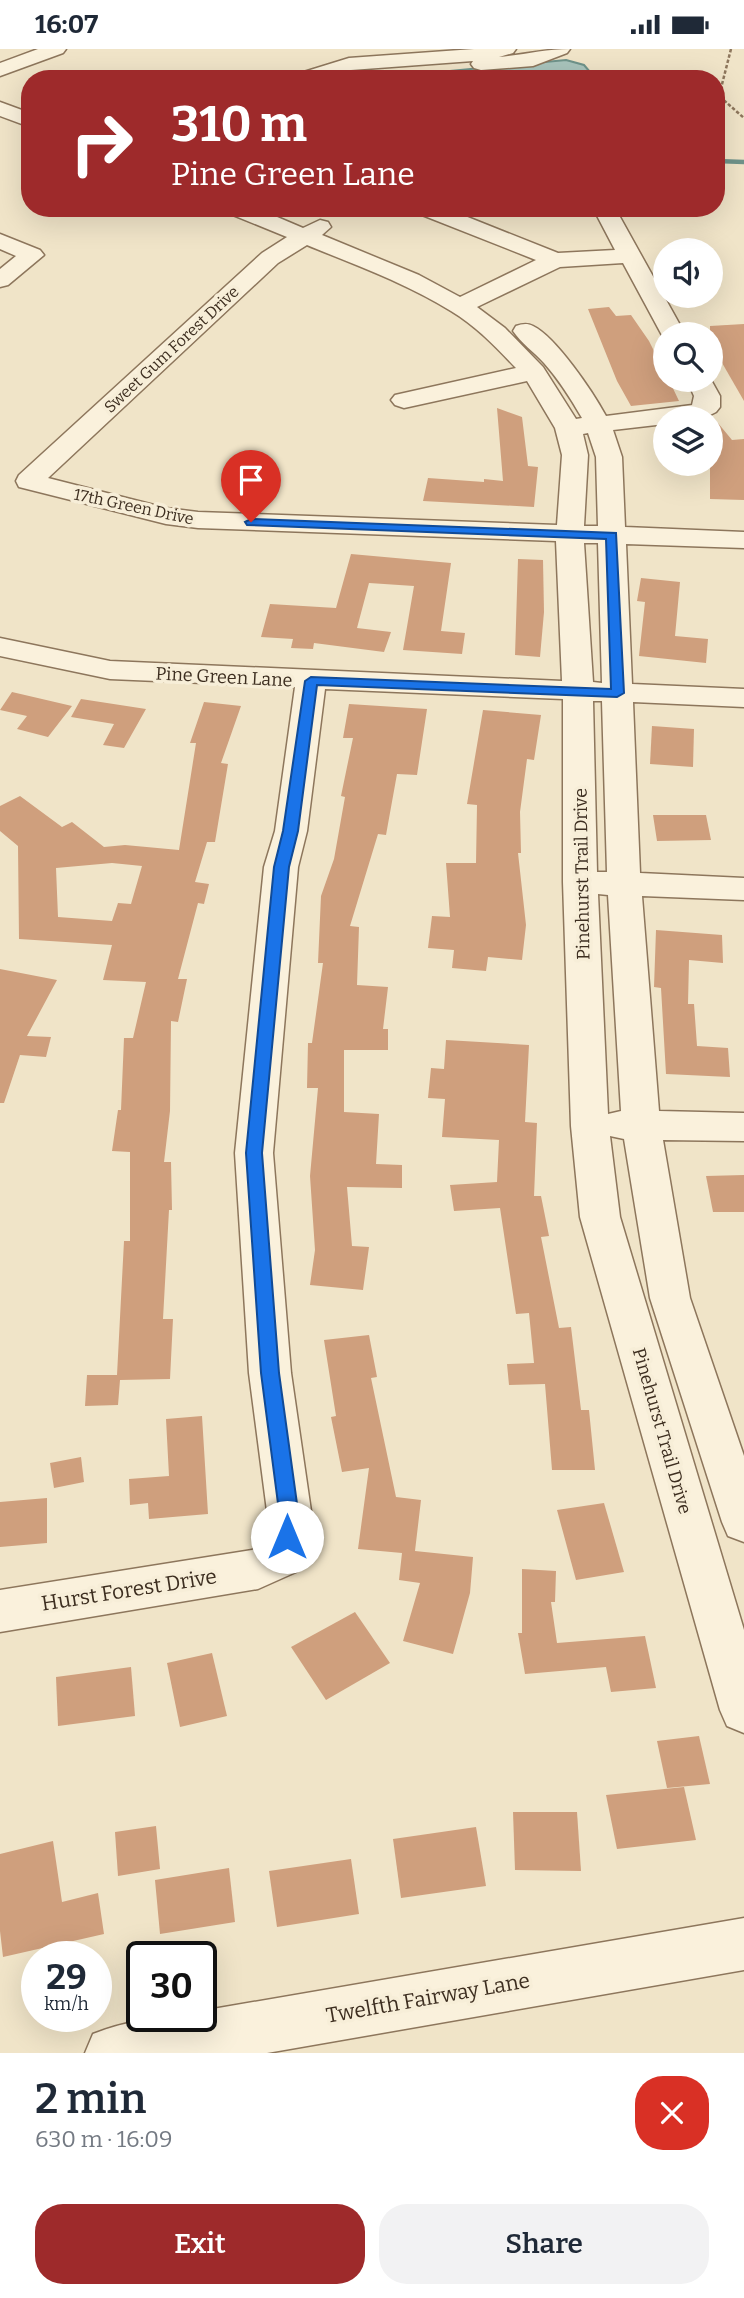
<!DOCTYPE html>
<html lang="en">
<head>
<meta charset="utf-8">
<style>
  body { margin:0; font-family:Bitter,serif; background:#f2f2f3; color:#1f2937; height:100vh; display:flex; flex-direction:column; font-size:26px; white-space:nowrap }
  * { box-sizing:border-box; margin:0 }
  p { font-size:23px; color:#747a83 }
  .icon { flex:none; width:38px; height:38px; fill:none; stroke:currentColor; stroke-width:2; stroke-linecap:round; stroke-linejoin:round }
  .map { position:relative; height:2004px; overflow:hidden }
  .side { display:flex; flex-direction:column; background:#fff; flex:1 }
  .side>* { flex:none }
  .banner { position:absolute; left:21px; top:21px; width:704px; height:147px; border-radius:28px; box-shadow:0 7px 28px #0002; background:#9e2a2b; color:#fff; overflow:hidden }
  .controls { position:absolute; left:653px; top:189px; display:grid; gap:14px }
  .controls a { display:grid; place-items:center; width:70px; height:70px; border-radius:50%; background:#fff; box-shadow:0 7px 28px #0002; font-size:35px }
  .speed { position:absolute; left:21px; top:1892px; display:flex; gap:14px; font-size:35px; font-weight:700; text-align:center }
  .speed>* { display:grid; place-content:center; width:91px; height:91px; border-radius:50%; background:#fff; box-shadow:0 7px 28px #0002; line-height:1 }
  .speed small { font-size:18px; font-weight:400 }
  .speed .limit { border:4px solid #111; border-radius:10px; background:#fff; color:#111 }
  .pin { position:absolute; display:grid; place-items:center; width:60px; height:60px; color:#fff; margin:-72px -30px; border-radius:50% 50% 50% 0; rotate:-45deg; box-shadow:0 0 7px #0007 }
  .pin .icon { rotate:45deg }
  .me { position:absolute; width:77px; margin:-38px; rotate:0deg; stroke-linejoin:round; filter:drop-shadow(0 0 5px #0008) }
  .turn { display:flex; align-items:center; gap:24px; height:147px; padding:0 35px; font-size:32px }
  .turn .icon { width:91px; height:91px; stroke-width:2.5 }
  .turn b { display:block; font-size:49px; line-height:60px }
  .round { display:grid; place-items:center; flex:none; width:74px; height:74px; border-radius:28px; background:#f2f2f3 }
  .overview { display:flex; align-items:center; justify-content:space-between; height:119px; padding:0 35px }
  h1 { font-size:42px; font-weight:600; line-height:52px }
  .action { display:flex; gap:14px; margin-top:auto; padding:14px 35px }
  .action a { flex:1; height:80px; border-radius:28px; background:#9e2a2b; color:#fff; font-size:28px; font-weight:600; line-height:80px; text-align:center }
  .action a+a { background:#f2f2f3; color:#1f2937 }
  .status { display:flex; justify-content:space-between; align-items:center; height:49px; padding:0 35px; background:#fff; direction:ltr }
  .status svg { height:19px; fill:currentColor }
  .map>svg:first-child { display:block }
  .water { fill:#a9c4bc; stroke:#6f938a; stroke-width:2 }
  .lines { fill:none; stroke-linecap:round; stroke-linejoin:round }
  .stream { stroke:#6f938a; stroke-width:4.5 }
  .building { fill:#cf9f7d; fill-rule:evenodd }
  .minor-casing { stroke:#8d765c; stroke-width:3 }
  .path { stroke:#8d765c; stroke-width:2.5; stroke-dasharray:3.5 2; stroke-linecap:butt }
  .minor { fill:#faf1dc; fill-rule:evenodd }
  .route { fill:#1a73e8; stroke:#114b97; stroke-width:2 }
  .labels { text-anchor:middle; stroke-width:7; stroke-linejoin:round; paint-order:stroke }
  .far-street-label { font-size:16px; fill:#3d2e20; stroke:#f7eed8 }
  .street-label { font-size:18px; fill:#3d2e20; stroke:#f7eed8 }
  .near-street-label { font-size:21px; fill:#3d2e20; stroke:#f7eed8 }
</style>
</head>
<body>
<div class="status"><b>16:07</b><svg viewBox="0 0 49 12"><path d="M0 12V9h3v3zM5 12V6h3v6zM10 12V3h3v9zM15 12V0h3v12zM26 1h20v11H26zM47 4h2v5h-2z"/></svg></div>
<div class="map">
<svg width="744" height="2004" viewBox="0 0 744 2004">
  <rect width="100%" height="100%" fill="#f0e4c8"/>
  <!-- water -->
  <polygon class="water" points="566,11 584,16 596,30 421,28 429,24"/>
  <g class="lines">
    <!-- stream -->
    <polyline class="stream" points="716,112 744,113"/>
  </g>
  <!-- building -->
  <g class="building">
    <polygon points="609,258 616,267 631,266 649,292 665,324 665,331 669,331 679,352 631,357 617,332 588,260"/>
    <polygon points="744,275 744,352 710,293 710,277"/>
    <polygon points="497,359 522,368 528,417 538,418 534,458 423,452 428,429 484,433 484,430 503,432"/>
    <polygon points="713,368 732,391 744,390 744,451 710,450 710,369"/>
    <polygon points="351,505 451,514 441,582 465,584 462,605 403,601 414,537 369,534 357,579 391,583 384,603 314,594 313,600 291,599 293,590 261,588 270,555 336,559"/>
    <polygon points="518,510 543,511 544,563 540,608 515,606"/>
    <polygon points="641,529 680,533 675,587 708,590 706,614 639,607 645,553 637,552"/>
    <polygon points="12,643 72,657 48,688 17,680 27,667 0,661"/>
    <polygon points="81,650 146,660 124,699 103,696 114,675 71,668"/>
    <path d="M 204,653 L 241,657 L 221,714 L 228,715 L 215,793 L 207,793 L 195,833 L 209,835 L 204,855 L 198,854 L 178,930 L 187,930 L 178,973 L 171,972 L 170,1062 L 164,1113 L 171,1113 L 172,1161 L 169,1161 L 163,1270 L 173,1270 L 170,1330 L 120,1331 L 118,1356 L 85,1357 L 87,1326 L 117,1326 L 124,1192 L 130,1192 L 130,1103 L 112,1102 L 118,1061 L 121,1061 L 124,989 L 133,989 L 146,933 L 103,931 L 112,896 L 19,890 L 18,797 L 0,782 L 0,757 L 20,747 L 62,778 L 72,773 L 104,798 L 125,796 L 179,801 L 196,694 L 190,694 ZM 112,814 L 142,817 L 131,855 L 118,854 L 112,872 L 58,868 L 56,819 Z"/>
    <polygon points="349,655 427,660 417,726 397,725 386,786 378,785 350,877 359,878 357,936 388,938 383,980 388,980 388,1001 344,1001 344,1063 379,1065 376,1115 402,1116 402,1139 347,1138 352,1197 369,1198 363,1241 310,1236 315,1201 310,1127 318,1039 307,1039 308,994 312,994 323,914 318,914 321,847 334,810 345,748 341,747 353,689 343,689"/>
    <polygon points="483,661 541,666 534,711 527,710 520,763 521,804 518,804 526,876 522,911 488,908 486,922 452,919 454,901 428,899 432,867 450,868 446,814 476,814 477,756 467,755"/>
    <polygon points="652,677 694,680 693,718 650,715"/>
    <polygon points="653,766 706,766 711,791 657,792"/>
    <polygon points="656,881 722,886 723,914 689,911 688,955 694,955 697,997 728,999 730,1028 666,1025 661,939 654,938"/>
    <polygon points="0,920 57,931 27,987 51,988 46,1008 20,1006 4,1054 0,1054"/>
    <polygon points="446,991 529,996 525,1073 537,1074 534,1147 541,1147 549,1187 541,1188 559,1279 571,1278 581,1361 589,1361 595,1421 552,1421 545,1335 509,1336 507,1315 534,1314 529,1264 516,1265 500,1159 454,1162 450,1136 497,1133 499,1091 442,1088 445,1050 428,1049 431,1019 444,1020"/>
    <polygon points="744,1126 744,1163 713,1163 706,1127"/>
    <polygon points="369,1286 377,1328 371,1329 396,1448 421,1451 415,1502 473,1508 470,1544 453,1605 403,1592 420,1534 399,1531 402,1504 358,1500 369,1419 342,1423 331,1368 336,1367 324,1291"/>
    <polygon points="202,1367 208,1465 149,1470 148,1454 130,1456 129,1430 169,1427 166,1370"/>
    <polygon points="81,1408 84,1433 54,1439 50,1414"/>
    <polygon points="47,1449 47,1494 0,1498 0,1453"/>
    <polygon points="604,1454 624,1523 576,1531 557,1461"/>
    <polygon points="522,1520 556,1522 555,1553 551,1553 557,1594 645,1587 656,1639 611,1643 606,1618 525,1625 518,1584 522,1584"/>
    <polygon points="355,1563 390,1614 326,1651 291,1598"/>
    <polygon points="212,1604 227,1667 180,1678 167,1614"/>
    <polygon points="131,1618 135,1667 58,1677 56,1628"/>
    <polygon points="699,1687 710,1735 667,1739 657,1692"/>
    <polygon points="684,1738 696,1791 617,1800 606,1746"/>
    <polygon points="513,1763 577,1763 581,1822 515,1821"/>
    <polygon points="156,1777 160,1820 118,1827 115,1783"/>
    <polygon points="476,1778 486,1837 401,1849 393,1790"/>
    <polygon points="53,1792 62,1853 98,1844 104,1885 3,1908 0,1882 0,1805"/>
    <polygon points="351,1810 359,1865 277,1878 269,1822"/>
    <polygon points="229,1819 235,1873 160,1885 155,1831"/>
  </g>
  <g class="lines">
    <defs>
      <g id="minor">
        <polygon points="38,0 66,0 63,4 0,27 0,14"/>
        <path d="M 474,0 L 516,0 L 513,4 L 499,8 C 523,6 545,0 570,0 L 567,4 L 533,17 L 481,21 L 474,19 L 471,15 L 473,12 L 351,21 L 322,30 L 291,30 L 294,26 L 349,9 Z"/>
        <polygon points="0,53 30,64 30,78 0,67"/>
        <path d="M 225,159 L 256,159 L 303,179 L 320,171 L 328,173 L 331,178 L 322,186 L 419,226 L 460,248 L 536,211 L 417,164 L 414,159 L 445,159 L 558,204 L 615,201 L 593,159 L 615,159 L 685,285 L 665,285 L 664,290 L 623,214 L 560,218 L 477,258 L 505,279 L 543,318 L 576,370 L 582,369 C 571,350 559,331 544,314 C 534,303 521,294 513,282 L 516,277 C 522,275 527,274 533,277 C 556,288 593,343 606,367 L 692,356 L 694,347 L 687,331 L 710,329 L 720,347 L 720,358 L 716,363 L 704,369 L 665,369 L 665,375 L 613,381 L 622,408 L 625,478 L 744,483 L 744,499 L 626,495 L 632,635 L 744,640 L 744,658 L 633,653 L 640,824 L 744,829 L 744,851 L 642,847 L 659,1062 L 744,1064 L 744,1092 L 663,1091 L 690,1249 L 744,1407 L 744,1493 L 728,1487 L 722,1473 L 650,1249 L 624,1090 L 610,1087 L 620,1168 L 744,1581 L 744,1684 L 727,1677 L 720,1661 L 580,1168 L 571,1077 L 563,833 L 563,650 L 325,640 L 307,782 L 298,818 L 273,1104 L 291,1324 L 311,1462 L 310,1488 L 296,1523 L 258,1540 L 0,1583 L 0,1541 L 252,1501 L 262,1496 L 267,1462 L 249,1324 L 235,1104 L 264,818 L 275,782 L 295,638 L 110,630 L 0,607 L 0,589 L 110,612 L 562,632 L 556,492 L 198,479 L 166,475 L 19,438 L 16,432 L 19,426 L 262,204 L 287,188 L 228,164 ZM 307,196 C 355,216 406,234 451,262 C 476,277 496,298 516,319 L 395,346 L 391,351 L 395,356 L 404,359 L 527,332 L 555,379 L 562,406 L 557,476 L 198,463 L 166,459 L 48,429 L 278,214 ZM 588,384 L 596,408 L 598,477 L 584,477 L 588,406 L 583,385 ZM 584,494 L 598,494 L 602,634 L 593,633 ZM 593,652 L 602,652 L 607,823 L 597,823 ZM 598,845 L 608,846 L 621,1062 L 608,1065 Z"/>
        <polygon points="0,185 40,201 44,206 8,236 0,238 0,220 16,207 0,200"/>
        <path d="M 744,1869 L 744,1921 L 267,2004 L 85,2004 L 93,1985 C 127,1971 165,1967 201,1967 L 201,1962 Z"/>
      </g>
    </defs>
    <!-- minor casing -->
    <use href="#minor" class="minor-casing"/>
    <!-- path -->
    <polyline class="path" points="731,0 719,47 744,69"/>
    <!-- minor -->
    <use href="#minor" class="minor"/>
  </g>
  <!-- route -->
  <polygon class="route" points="251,470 616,484 624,644 617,648 317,636 298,782 289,818 262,1104 279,1324 298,1462 294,1494 287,1496 280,1494 278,1488 279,1462 261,1324 246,1104 274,818 283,782 305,632 311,628 611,640 606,490 247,476 245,473"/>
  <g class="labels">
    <!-- far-street labels -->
    <g class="far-street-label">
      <text transform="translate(171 300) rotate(-43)" y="6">Sweet Gum Forest Drive</text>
      <text transform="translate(134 457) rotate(12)" y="6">17th Green Drive</text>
    </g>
    <!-- street labels -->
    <g class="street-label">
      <text transform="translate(224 628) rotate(3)" y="6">Pine Green Lane</text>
      <text transform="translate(582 825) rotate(-91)" y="6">Pinehurst Trail Drive</text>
      <text transform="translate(662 1382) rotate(74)" y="6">Pinehurst Trail Drive</text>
    </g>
    <!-- near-street labels -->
    <g class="near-street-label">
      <text transform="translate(129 1541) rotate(-9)" y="7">Hurst Forest Drive</text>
      <text transform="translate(428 1949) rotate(-10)" y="7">Twelfth Fairway Lane</text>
    </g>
  </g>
</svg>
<div class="controls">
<a><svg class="icon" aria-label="sound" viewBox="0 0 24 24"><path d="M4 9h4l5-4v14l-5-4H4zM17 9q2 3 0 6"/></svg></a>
<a><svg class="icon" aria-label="search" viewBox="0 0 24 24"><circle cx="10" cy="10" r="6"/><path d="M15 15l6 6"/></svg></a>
<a><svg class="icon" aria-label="layers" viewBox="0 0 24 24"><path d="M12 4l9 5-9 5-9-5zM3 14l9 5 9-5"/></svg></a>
</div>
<div class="speed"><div>29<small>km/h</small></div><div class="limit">30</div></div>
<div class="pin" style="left:251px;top:473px;background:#d93025"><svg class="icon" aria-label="arrive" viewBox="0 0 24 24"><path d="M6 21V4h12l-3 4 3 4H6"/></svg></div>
<svg class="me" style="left:287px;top:1488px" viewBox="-20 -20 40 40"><circle r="19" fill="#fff"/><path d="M0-13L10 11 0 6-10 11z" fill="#1a73e8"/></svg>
<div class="banner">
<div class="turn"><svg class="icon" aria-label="right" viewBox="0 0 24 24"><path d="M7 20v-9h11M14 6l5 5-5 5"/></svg><div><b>310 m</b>Pine Green Lane</div></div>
</div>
</div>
<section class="side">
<div class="overview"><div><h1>2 min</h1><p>630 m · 16:09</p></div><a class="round" style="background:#d93025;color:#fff"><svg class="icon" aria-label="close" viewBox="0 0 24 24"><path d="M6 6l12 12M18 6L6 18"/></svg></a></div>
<div class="action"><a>Exit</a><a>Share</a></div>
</section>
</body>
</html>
